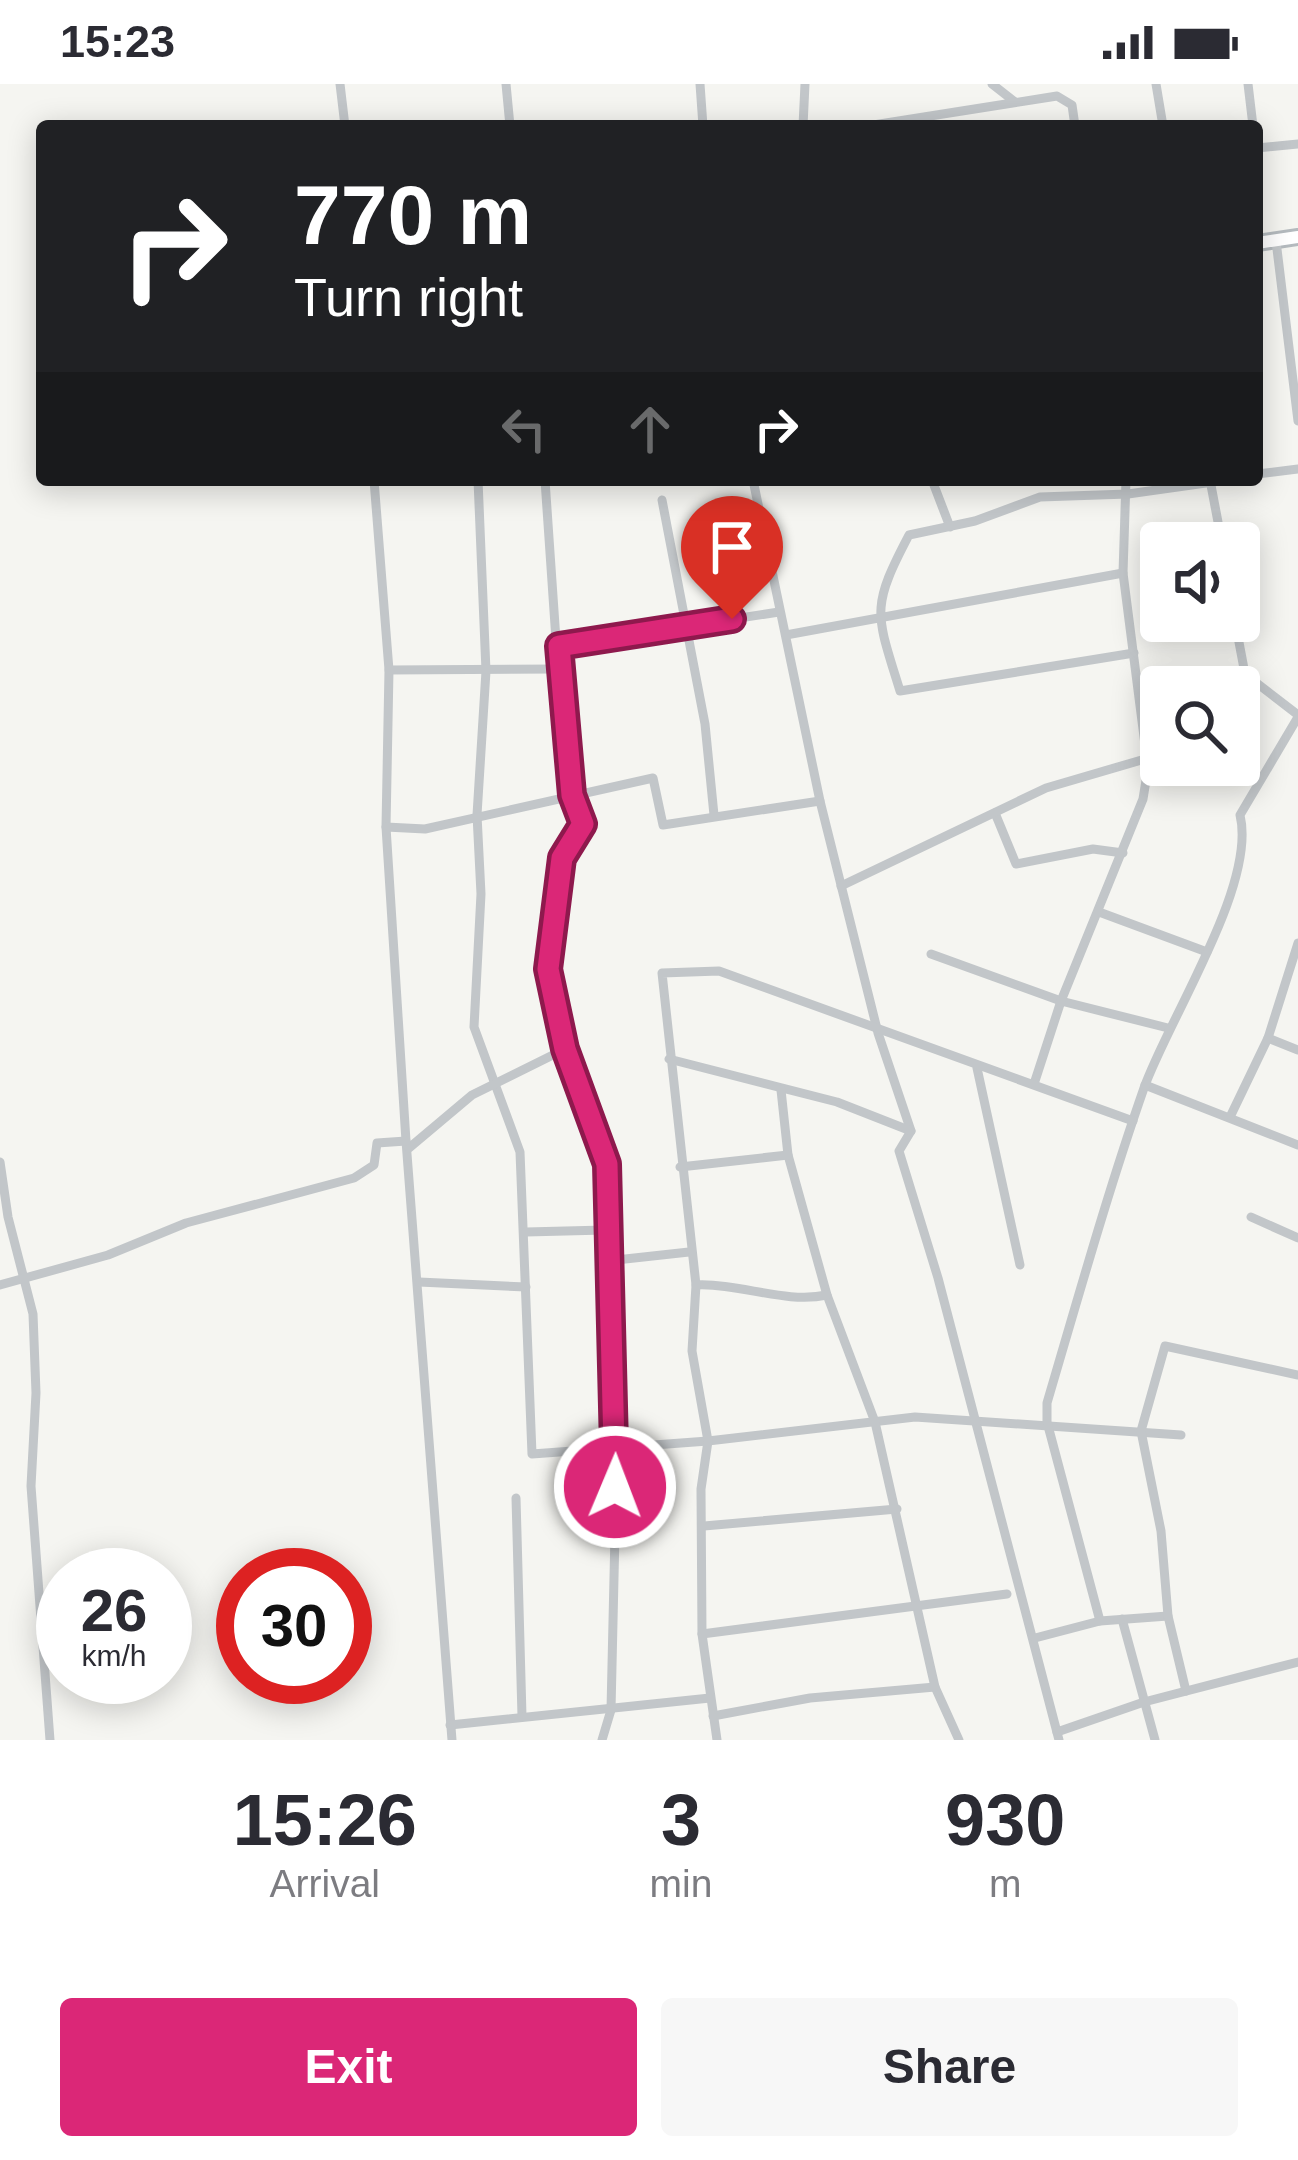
<!DOCTYPE html>
<html lang="en">
<head>
<meta charset="utf-8">
<style>
  body { margin:0; font-family:Arial,sans-serif; background:#f7f7f7; color:#2b2b33; height:100vh; display:flex; flex-direction:column; font-size:45px; white-space:nowrap }
  * { box-sizing:border-box; margin:0 }
  p { font-size:39px; color:#7c7c81 }
  .icon { flex:none; width:66px; height:66px; fill:none; stroke:currentColor; stroke-width:2; stroke-linecap:round; stroke-linejoin:round }
  .map { position:relative; height:1656px; overflow:hidden }
  .side { display:flex; flex-direction:column; background:#fff; flex:1 }
  .side>* { flex:none }
  .guide { position:absolute; left:36px; top:36px; width:1227px; height:366px; border-radius:12px; box-shadow:0 6px 30px #0003; background:#202124; color:#fff; overflow:hidden }
  .tools { position:absolute; left:1140px; top:438px; display:grid; gap:24px }
  .tools a { display:grid; place-items:center; width:120px; height:120px; border-radius:12px; background:#fff; box-shadow:0 6px 30px #0003; font-size:60px }
  .speed { position:absolute; left:36px; top:1464px; display:flex; gap:24px; font-size:60px; font-weight:700; text-align:center }
  .speed>* { display:grid; place-content:center; width:156px; height:156px; border-radius:50%; background:#fff; box-shadow:0 6px 30px #0003; line-height:1 }
  .speed small { font-size:30px; font-weight:400 }
  .speed .limit { border:18px solid #d22; background:#fff; color:#111 }
  .pin { position:absolute; display:grid; place-items:center; width:102px; height:102px; color:#fff; margin:-123px -51px; border-radius:50% 50% 50% 0; rotate:-45deg; box-shadow:0 0 12px #0007 }
  .pin .icon { rotate:45deg }
  .me { position:absolute; width:132px; margin:-66px; rotate:1deg; stroke-linejoin:round; filter:drop-shadow(0 0 9px #0008) }
  .turn { display:flex; align-items:center; gap:42px; height:252px; padding:0 60px; font-size:54px }
  .turn .icon { width:156px; height:156px; stroke-width:2.5 }
  .turn b { display:block; font-size:84px; line-height:102px }
  .lanes { display:flex; align-items:center; height:114px; padding:0 60px; background:#0003; justify-content:center; gap:60px; direction:ltr }
  .lanes .off { opacity:.35 }
  .eta { display:flex; justify-content:space-evenly; align-items:center; height:204px; text-align:center }
  .eta b { font-size:72px; font-weight:800; line-height:84px }
  .primary-button { display:flex; gap:24px; margin-top:auto; padding:24px 60px }
  .primary-button a { flex:1; height:138px; border-radius:12px; background:#db2777; color:#fff; font-size:48px; font-weight:800; line-height:138px; text-align:center }
  .primary-button a+a { background:#f7f7f7; color:#2b2b33 }
  .status { display:flex; justify-content:space-between; align-items:center; height:84px; padding:0 60px; background:#fff; direction:ltr }
  .status svg { height:33px; fill:currentColor }
  .map>svg:first-child { display:block }
  .lines { fill:none; stroke-linecap:round; stroke-linejoin:round }
  .secondary-casing { stroke:#b4babe; stroke-width:18 }
  .street { stroke:#c2c6c9; stroke-width:9 }
  .secondary { stroke:#fff; stroke-width:12 }
  .route-casing { stroke:#8e194d; stroke-width:30 }
  .route { stroke:#db2777; stroke-width:21 }
</style>
</head>
<body>
<div class="status"><b>15:23</b><svg viewBox="0 0 49 12"><path d="M0 12V9h3v3zM5 12V6h3v6zM10 12V3h3v9zM15 12V0h3v12zM26 1h20v11H26zM47 4h2v5h-2z"/></svg></div>
<div class="map">
<svg width="1298" height="1656" viewBox="0 0 1298 1656">
  <rect width="100%" height="100%" fill="#f5f5f1"/>
  <g class="lines">
    <defs>
      <polyline id="secondary" points="1257,159 1298,153"/>
    </defs>
    <!-- secondary casing -->
    <use href="#secondary" class="secondary-casing"/>
    <!-- street -->
    <g class="street">
      <polyline points="340,0 345,42"/>
      <polyline points="506,0 510,42"/>
      <polyline points="700,0 703,42"/>
      <polyline points="992,0 1015,18"/>
      <polyline points="1156,0 1163,42"/>
      <polyline points="1248,0 1253,42"/>
      <polyline points="803,42 805,0"/>
      <polyline points="867,42 1057,12 1072,21 1075,42"/>
      <polyline points="1257,64 1298,60"/>
      <polyline points="1276,157 1298,337"/>
      <polyline points="1257,390 1298,385"/>
      <polyline points="374,396 389,586 386,743 406,1057 452,1656"/>
      <polyline points="478,396 486,587 477,731 481,810 474,943 520,1068 532,1370 708,1357 915,1333 1181,1351"/>
      <polyline points="545,396 558,585 572,711 583,740 562,774 548,885 565,965 607,1080 605,1146 617,1361 611,1626 602,1656"/>
      <polyline points="753,396 820,717 878,949 911,1047 899,1067 938,1194 1059,1656"/>
      <polyline points="932,396 950,443"/>
      <polyline points="1210,396 1222,459"/>
      <polyline points="662,416 705,640 714,731"/>
      <polyline points="1235,537 1245,590 1298,631"/>
      <polyline points="786,551 1123,489"/>
      <polyline points="559,562 779,528"/>
      <path d="M 1134,569 L 900,607 C 876,529 870,525 909,451 L 975,437 L 1040,413 L 1128,410 L 1227,396"/>
      <polyline points="389,586 558,585"/>
      <polyline points="995,729 1016,780 1093,765 1123,769"/>
      <polyline points="386,743 425,745 653,694 663,741 820,717"/>
      <polyline points="841,802 1046,704 1145,675"/>
      <polyline points="1099,828 1207,868"/>
      <polyline points="931,870 1061,917 1168,944"/>
      <polyline points="1268,954 1298,966"/>
      <polyline points="669,975 837,1018 911,1047"/>
      <polyline points="977,984 1020,1181"/>
      <polyline points="1034,1000 1061,917 1143,715 1148,684 1123,489 1126,396"/>
      <polyline points="1145,1001 1298,1061"/>
      <polyline points="781,1006 788,1071 827,1211 875,1338 935,1603 959,1656"/>
      <polyline points="1231,1031 1268,954 1298,859"/>
      <polyline points="409,1064 472,1011 565,965"/>
      <polyline points="0,1078 8,1133 33,1230 36,1309 31,1402 50,1656"/>
      <polyline points="680,1083 788,1071"/>
      <polyline points="1251,1133 1298,1154"/>
      <polyline points="526,1148 605,1146"/>
      <polyline points="607,1177 689,1168"/>
      <polyline points="419,1198 526,1203"/>
      <polyline points="0,1201 108,1171 186,1139 354,1094 374,1081 377,1059 406,1057"/>
      <path d="M 696,1201 C 740,1199 785,1220 827,1211"/>
      <polyline points="516,1414 522,1632"/>
      <polyline points="704,1442 897,1425"/>
      <polyline points="1122,1535 1155,1656"/>
      <path d="M 1100,1537 L 1047,1338 L 1047,1319 C 1078,1214 1108,1107 1144,1004 C 1169,934 1257,801 1240,731 L 1298,633"/>
      <polyline points="702,1550 1007,1510"/>
      <polyline points="1035,1554 1100,1537 1168,1532"/>
      <polyline points="1186,1607 1168,1532 1161,1447 1141,1347 1165,1262 1298,1291"/>
      <polyline points="713,1632 810,1614 935,1603"/>
      <polyline points="450,1641 710,1614"/>
      <polyline points="1057,1648 1144,1618 1298,1578"/>
      <polyline points="717,1656 702,1550 701,1405 708,1357 692,1267 696,1201 662,889 719,887 1133,1037"/>
    </g>
    <!-- secondary -->
    <use href="#secondary" class="secondary"/>
  </g>
  <g class="lines">
    <defs>
      <polyline id="route" points="615,1403 607,1080 565,965 548,885 562,774 583,740 572,711 559,562 732,535"/>
    </defs>
    <!-- route casing -->
    <use href="#route" class="route-casing"/>
    <!-- route -->
    <use href="#route" class="route"/>
  </g>
</svg>
<div class="tools">
<a><svg class="icon" aria-label="sound" viewBox="0 0 24 24"><path d="M4 9h4l5-4v14l-5-4H4zM17 9q2 3 0 6"/></svg></a>
<a><svg class="icon" aria-label="search" viewBox="0 0 24 24"><circle cx="10" cy="10" r="6"/><path d="M15 15l6 6"/></svg></a>
</div>
<div class="speed"><div>26<small>km/h</small></div><div class="limit">30</div></div>
<div class="pin" style="left:732px;top:535px;background:#d93025"><svg class="icon" aria-label="arrive" viewBox="0 0 24 24"><path d="M6 21V4h12l-3 4 3 4H6"/></svg></div>
<svg class="me" style="left:615px;top:1403px" viewBox="-20 -20 40 40"><circle r="17" fill="#db2777" stroke="#fff" stroke-width="3"/><path d="M0-11L8 9 0 5-8 9z" fill="#fff"/></svg>
<div class="guide">
<div class="turn"><svg class="icon" aria-label="right" viewBox="0 0 24 24"><path d="M7 20v-9h11M14 6l5 5-5 5"/></svg><div><b>770 m</b>Turn right</div></div>
<div class="lanes"><svg class="icon off" aria-label="left" viewBox="0 0 24 24"><path d="M17 20v-9H6M10 6l-5 5 5 5"/></svg><svg class="icon off" aria-label="ahead" viewBox="0 0 24 24"><path d="M12 20V5M6 11l6-6 6 6"/></svg><svg class="icon" aria-label="right" viewBox="0 0 24 24"><path d="M7 20v-9h11M14 6l5 5-5 5"/></svg></div>
</div>
</div>
<section class="side">
<div class="eta">
<div><b>15:26</b><p>Arrival</p></div>
<div><b>3</b><p>min</p></div>
<div><b>930</b><p>m</p></div>
</div>
<div class="primary-button"><a>Exit</a><a>Share</a></div>
</section>
</body>
</html>
